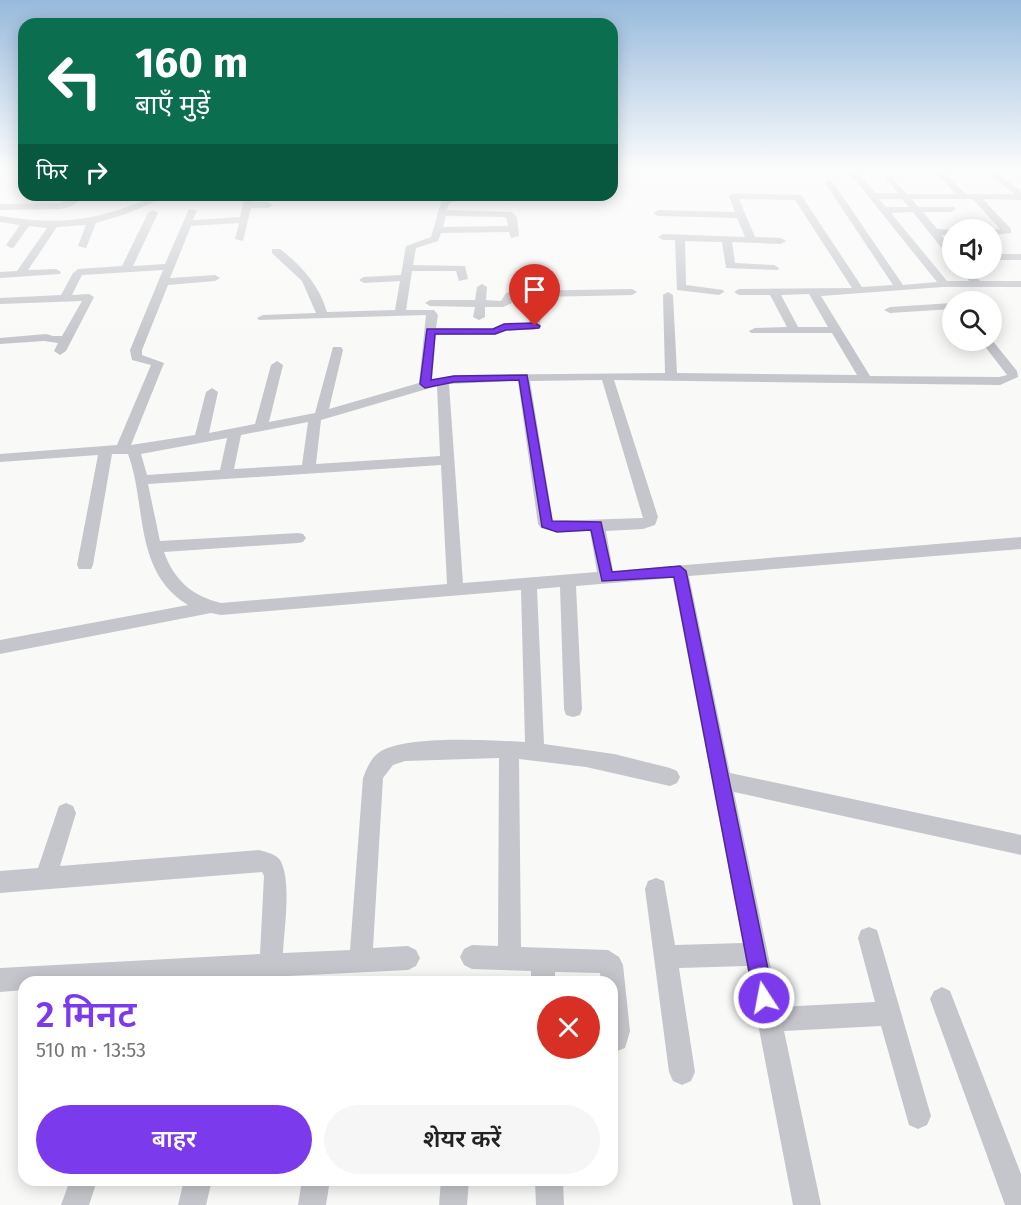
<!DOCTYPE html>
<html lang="hi">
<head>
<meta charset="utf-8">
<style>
  body { margin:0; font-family:"Fira Sans","Noto Sans Devanagari",sans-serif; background:#f6f6f6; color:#222; height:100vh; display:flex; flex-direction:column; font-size:22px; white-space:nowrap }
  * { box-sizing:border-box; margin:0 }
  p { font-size:20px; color:#767676 }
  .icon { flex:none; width:33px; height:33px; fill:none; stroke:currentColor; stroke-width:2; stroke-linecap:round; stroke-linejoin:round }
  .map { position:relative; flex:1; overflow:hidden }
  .side { position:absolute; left:18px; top:976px; width:600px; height:210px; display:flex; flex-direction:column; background:#fff; border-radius:18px; box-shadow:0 3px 15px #0003 }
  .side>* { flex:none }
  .banner { position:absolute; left:18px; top:18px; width:600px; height:183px; border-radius:18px; box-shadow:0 3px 15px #0003; background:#0b6e4f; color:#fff; overflow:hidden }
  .tools { position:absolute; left:942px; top:219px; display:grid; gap:12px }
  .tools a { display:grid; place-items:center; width:60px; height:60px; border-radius:50%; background:#fff; box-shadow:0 3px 15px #0003; font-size:30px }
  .pin { position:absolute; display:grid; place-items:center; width:51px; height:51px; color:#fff; margin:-62px -26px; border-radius:50% 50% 50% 0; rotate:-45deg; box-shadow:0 0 6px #0007 }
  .pin .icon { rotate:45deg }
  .me { position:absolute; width:66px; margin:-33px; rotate:349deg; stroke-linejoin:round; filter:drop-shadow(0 0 4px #0008) }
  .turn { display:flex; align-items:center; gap:21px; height:126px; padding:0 18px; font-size:27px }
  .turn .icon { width:78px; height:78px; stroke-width:2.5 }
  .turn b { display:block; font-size:42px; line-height:51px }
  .then { display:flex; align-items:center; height:57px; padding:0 18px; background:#0003; gap:12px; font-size:22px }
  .round { display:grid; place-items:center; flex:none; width:63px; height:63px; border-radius:32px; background:#f6f6f6 }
  .head { display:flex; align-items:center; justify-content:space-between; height:102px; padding:0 18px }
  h1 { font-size:36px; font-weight:600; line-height:45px; color:#7c3aed }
  .cta { display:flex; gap:12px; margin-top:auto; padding:12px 18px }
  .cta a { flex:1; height:69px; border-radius:36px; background:#7c3aed; color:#fff; font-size:24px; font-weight:600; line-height:69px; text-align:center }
  .cta a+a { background:#f6f6f6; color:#222 }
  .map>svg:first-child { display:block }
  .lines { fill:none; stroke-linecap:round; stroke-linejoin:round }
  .minor { fill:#c4c6cb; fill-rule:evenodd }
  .route { fill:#7c3aed; stroke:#51269a; stroke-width:1.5 }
</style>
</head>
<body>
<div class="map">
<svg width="1021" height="1205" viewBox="0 0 1021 1205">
  <rect width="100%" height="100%" fill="#f9f9f8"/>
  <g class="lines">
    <!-- minor -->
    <g class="minor">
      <path d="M 848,171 L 857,171 L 875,193 L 898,193 L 885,177 L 889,174 L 907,194 L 956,194 L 935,171 L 943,171 L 966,194 L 1015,194 L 994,178 L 994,174 L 997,173 L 1021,191 L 1021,200 L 983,199 L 1011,229 L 1011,233 L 992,235 L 990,230 L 1000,229 L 973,199 L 912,199 L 918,207 L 954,207 L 956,209 L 951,212 L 923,212 L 937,229 L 954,230 L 952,235 L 941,235 L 952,248 L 952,257 L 948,256 L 913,212 L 891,213 L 947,281 L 969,281 L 959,268 L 970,268 L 980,281 L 1021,281 L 1021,287 L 943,287 L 821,296 L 870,376 L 999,377 L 1007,375 L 980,340 L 992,340 L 1017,371 L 1018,377 L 1000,385 L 614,380 L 658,517 L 655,525 L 643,529 L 606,531 L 613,571 L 1021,537 L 1021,549 L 689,576 L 730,773 L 1021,835 L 1021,855 L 734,792 L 779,1007 L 875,1002 L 858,938 L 861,930 L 869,927 L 877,930 L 931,1116 L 927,1125 L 918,1129 L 909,1125 L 881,1026 L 784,1031 L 821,1205 L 793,1205 L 759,1029 L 756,1020 L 757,1017 L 747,966 L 679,968 L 695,1072 L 691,1081 L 682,1085 L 673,1081 L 669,1072 L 645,889 L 648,881 L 656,878 L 664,881 L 675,945 L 743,943 L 673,578 L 576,586 L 582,709 L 580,715 L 573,717 L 566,715 L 564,709 L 560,587 L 537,589 L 544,744 L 614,754 L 670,768 L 677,771 L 680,777 L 677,783 L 670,786 L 586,767 L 519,759 L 521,947 L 608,950 L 619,957 L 623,965 L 630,1031 L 625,1048 L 612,1053 L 612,982 L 601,982 L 600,973 L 555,972 L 555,982 L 531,982 L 531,971 L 472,969 L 464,965 L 460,957 L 464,949 L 472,945 L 498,946 L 499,758 L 405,761 L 393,765 L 383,778 L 373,948 L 408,946 L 416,950 L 420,958 L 416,966 L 408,970 L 170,982 L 24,982 L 24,990 L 0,992 L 0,968 L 260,954 L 264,876 L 262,872 L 0,893 L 0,871 L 38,868 L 59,806 L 66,803 L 73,806 L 76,813 L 60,866 L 259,850 C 266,852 276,854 280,860 C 292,880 284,930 283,953 L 350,950 L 363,778 C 367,768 371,757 381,751 C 409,735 492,740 525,742 L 521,590 L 221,615 L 211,613 L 0,654 L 0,640 L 188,605 C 133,572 147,505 128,454 L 112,454 L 93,565 L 91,569 L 79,569 L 77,565 L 98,455 L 0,462 L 0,454 L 117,445 L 151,365 L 132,360 L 130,350 L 163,270 L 82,275 L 72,295 L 89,294 L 94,297 L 66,351 L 60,355 L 54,351 L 58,343 L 44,341 L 0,344 L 0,338 L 46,334 L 53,336 L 62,336 L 82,301 L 0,304 L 0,298 L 61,295 L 73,273 L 78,269 L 122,266 L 148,213 L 153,210 L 158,213 L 133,266 L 165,264 L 189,209 L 197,211 L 193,220 L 240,217 L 245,196 L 253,195 L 252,202 L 268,202 L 273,205 L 268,208 L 251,208 L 243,241 L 235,239 L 239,223 L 191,226 L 170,278 L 215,275 L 220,278 L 215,281 L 168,285 L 142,350 L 142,355 L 164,363 L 131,445 L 195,435 L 206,392 L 212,388 L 218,392 L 209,433 L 255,424 L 271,365 L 277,361 L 283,365 L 269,422 L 315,413 L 333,347 L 341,347 L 343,350 L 329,409 L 419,383 L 426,315 L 259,320 L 257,318 L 263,315 L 316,313 L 302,281 L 272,253 L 272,249 L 280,249 C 302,266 319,285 327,312 L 395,310 L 400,281 L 364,283 L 359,280 L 364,277 L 401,275 L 406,246 L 431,237 L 442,199 L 458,195 L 533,195 L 529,199 L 461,200 L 449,203 L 447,210 L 511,212 L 517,217 L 519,236 L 511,238 L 509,232 L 441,233 L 438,241 L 416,248 L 413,265 L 465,266 L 468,279 L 459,281 L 456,271 L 412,271 L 406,310 L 434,310 L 438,315 L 436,328 L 493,329 L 504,324 L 529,324 L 530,297 L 515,297 L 512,303 L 503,307 L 485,307 L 485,317 L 479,320 L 473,317 L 475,307 L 430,306 L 425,303 L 430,300 L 475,300 L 477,287 L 482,284 L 487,287 L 486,300 L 501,301 L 506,293 L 513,291 L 632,289 L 637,292 L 632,295 L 541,297 L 540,327 L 534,330 L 506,330 L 495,335 L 436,335 L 432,380 L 454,375 L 665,373 L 663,295 L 668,292 L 673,295 L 677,373 L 857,375 L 832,333 L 751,333 L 749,331 L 755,328 L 787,327 L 770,295 L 739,295 L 734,292 L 739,289 L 852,288 L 795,200 L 739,199 L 755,237 L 781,238 L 786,241 L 781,244 L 732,242 L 735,263 L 774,265 L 779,268 L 778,270 L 726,268 L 722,242 L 685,241 L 686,285 L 723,290 L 724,292 L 719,295 L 677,290 L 675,240 L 663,240 L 658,237 L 663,234 L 745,237 L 737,218 L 658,216 L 653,213 L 658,210 L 735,212 L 729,196 L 733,193 L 801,195 L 862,287 L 893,285 L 825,183 L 829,180 L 832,181 L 903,285 L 937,282 ZM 879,199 L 902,199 L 909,207 L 886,207 ZM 446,216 L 506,217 L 508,226 L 443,227 ZM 809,294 L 828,327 L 798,327 L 781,295 ZM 602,380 L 643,518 L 553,521 L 530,381 ZM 518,381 L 538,524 L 541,528 L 557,532 L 590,531 L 597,572 L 463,583 L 449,384 ZM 437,386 L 440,456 L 316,464 L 321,420 ZM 308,422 L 302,465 L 234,469 L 241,435 ZM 227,438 L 220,470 L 147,475 L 141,454 ZM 441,465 L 447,584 L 221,603 C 192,596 174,580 164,552 L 298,543 L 303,542 L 306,538 L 303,534 L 298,533 L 160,541 L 148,484 Z"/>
      <polygon points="75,195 105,196 101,199 81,199 72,206 61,209 0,210 0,204 61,203"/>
      <path d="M 158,195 L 170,195 L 126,214 L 96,223 L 86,248 L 78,246 L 86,225 L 57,227 L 28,270 L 56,269 L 61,272 L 60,274 L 0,278 L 0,272 L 17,271 L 47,228 L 29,226 L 14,247 L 11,248 L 6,245 L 20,225 L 0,222 L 0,216 C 64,226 99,220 158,195 Z"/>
      <rect x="992" y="254" width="29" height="6"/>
      <polygon points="952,303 952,309 890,313 884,310 890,307"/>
      <polygon points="942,987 950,991 1021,1174 1021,1205 1005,1205 930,999 934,991"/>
      <polygon points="70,1180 92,1180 95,1187 89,1205 61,1205"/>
      <polygon points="184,1180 212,1180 206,1205 178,1205"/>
      <polygon points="302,1180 330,1180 326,1205 298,1205"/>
      <polygon points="441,1180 469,1180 467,1205 439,1205"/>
      <polygon points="535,1180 563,1180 564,1205 536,1205"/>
    </g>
  </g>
  <!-- sky -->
  <linearGradient id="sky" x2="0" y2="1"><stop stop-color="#97badc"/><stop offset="0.5" stop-color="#fcfcfc"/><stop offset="1" stop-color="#fcfcfc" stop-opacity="0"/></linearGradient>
  <rect width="1021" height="340" fill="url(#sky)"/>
  <!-- route -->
  <polygon class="route" points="535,323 540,326 539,328 506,330 495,334 435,334 431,380 454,376 527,375 552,521 601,522 612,572 680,566 686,571 774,998 771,1005 764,1008 757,1005 754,998 674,577 602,581 591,530 557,532 542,527 519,380 454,382 425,388 420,384 427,329 493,329 504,324"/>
</svg>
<div class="tools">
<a><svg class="icon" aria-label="sound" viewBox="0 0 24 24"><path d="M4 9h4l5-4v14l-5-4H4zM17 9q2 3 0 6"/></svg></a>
<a><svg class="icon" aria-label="search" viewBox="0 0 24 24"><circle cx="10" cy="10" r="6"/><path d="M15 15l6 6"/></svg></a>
</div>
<div class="pin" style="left:535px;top:326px;background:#d93025"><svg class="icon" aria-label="arrive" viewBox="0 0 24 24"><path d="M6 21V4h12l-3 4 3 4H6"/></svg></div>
<svg class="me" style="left:764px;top:998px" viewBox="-20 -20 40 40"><circle r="17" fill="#7c3aed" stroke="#fff" stroke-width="3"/><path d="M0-11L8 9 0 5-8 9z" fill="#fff"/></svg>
<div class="banner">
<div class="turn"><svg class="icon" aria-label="left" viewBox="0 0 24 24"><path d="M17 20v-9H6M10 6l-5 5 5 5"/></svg><div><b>160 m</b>बाएँ मुड़ें</div></div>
<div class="then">फिर<svg class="icon" aria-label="right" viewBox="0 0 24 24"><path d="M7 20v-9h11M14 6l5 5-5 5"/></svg></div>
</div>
<section class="side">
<div class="head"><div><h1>2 मिनट</h1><p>510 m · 13:53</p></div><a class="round" style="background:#d93025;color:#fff"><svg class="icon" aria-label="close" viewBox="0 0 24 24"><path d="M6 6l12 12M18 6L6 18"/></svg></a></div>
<div class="cta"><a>बाहर</a><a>शेयर करें</a></div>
</section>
</div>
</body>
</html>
